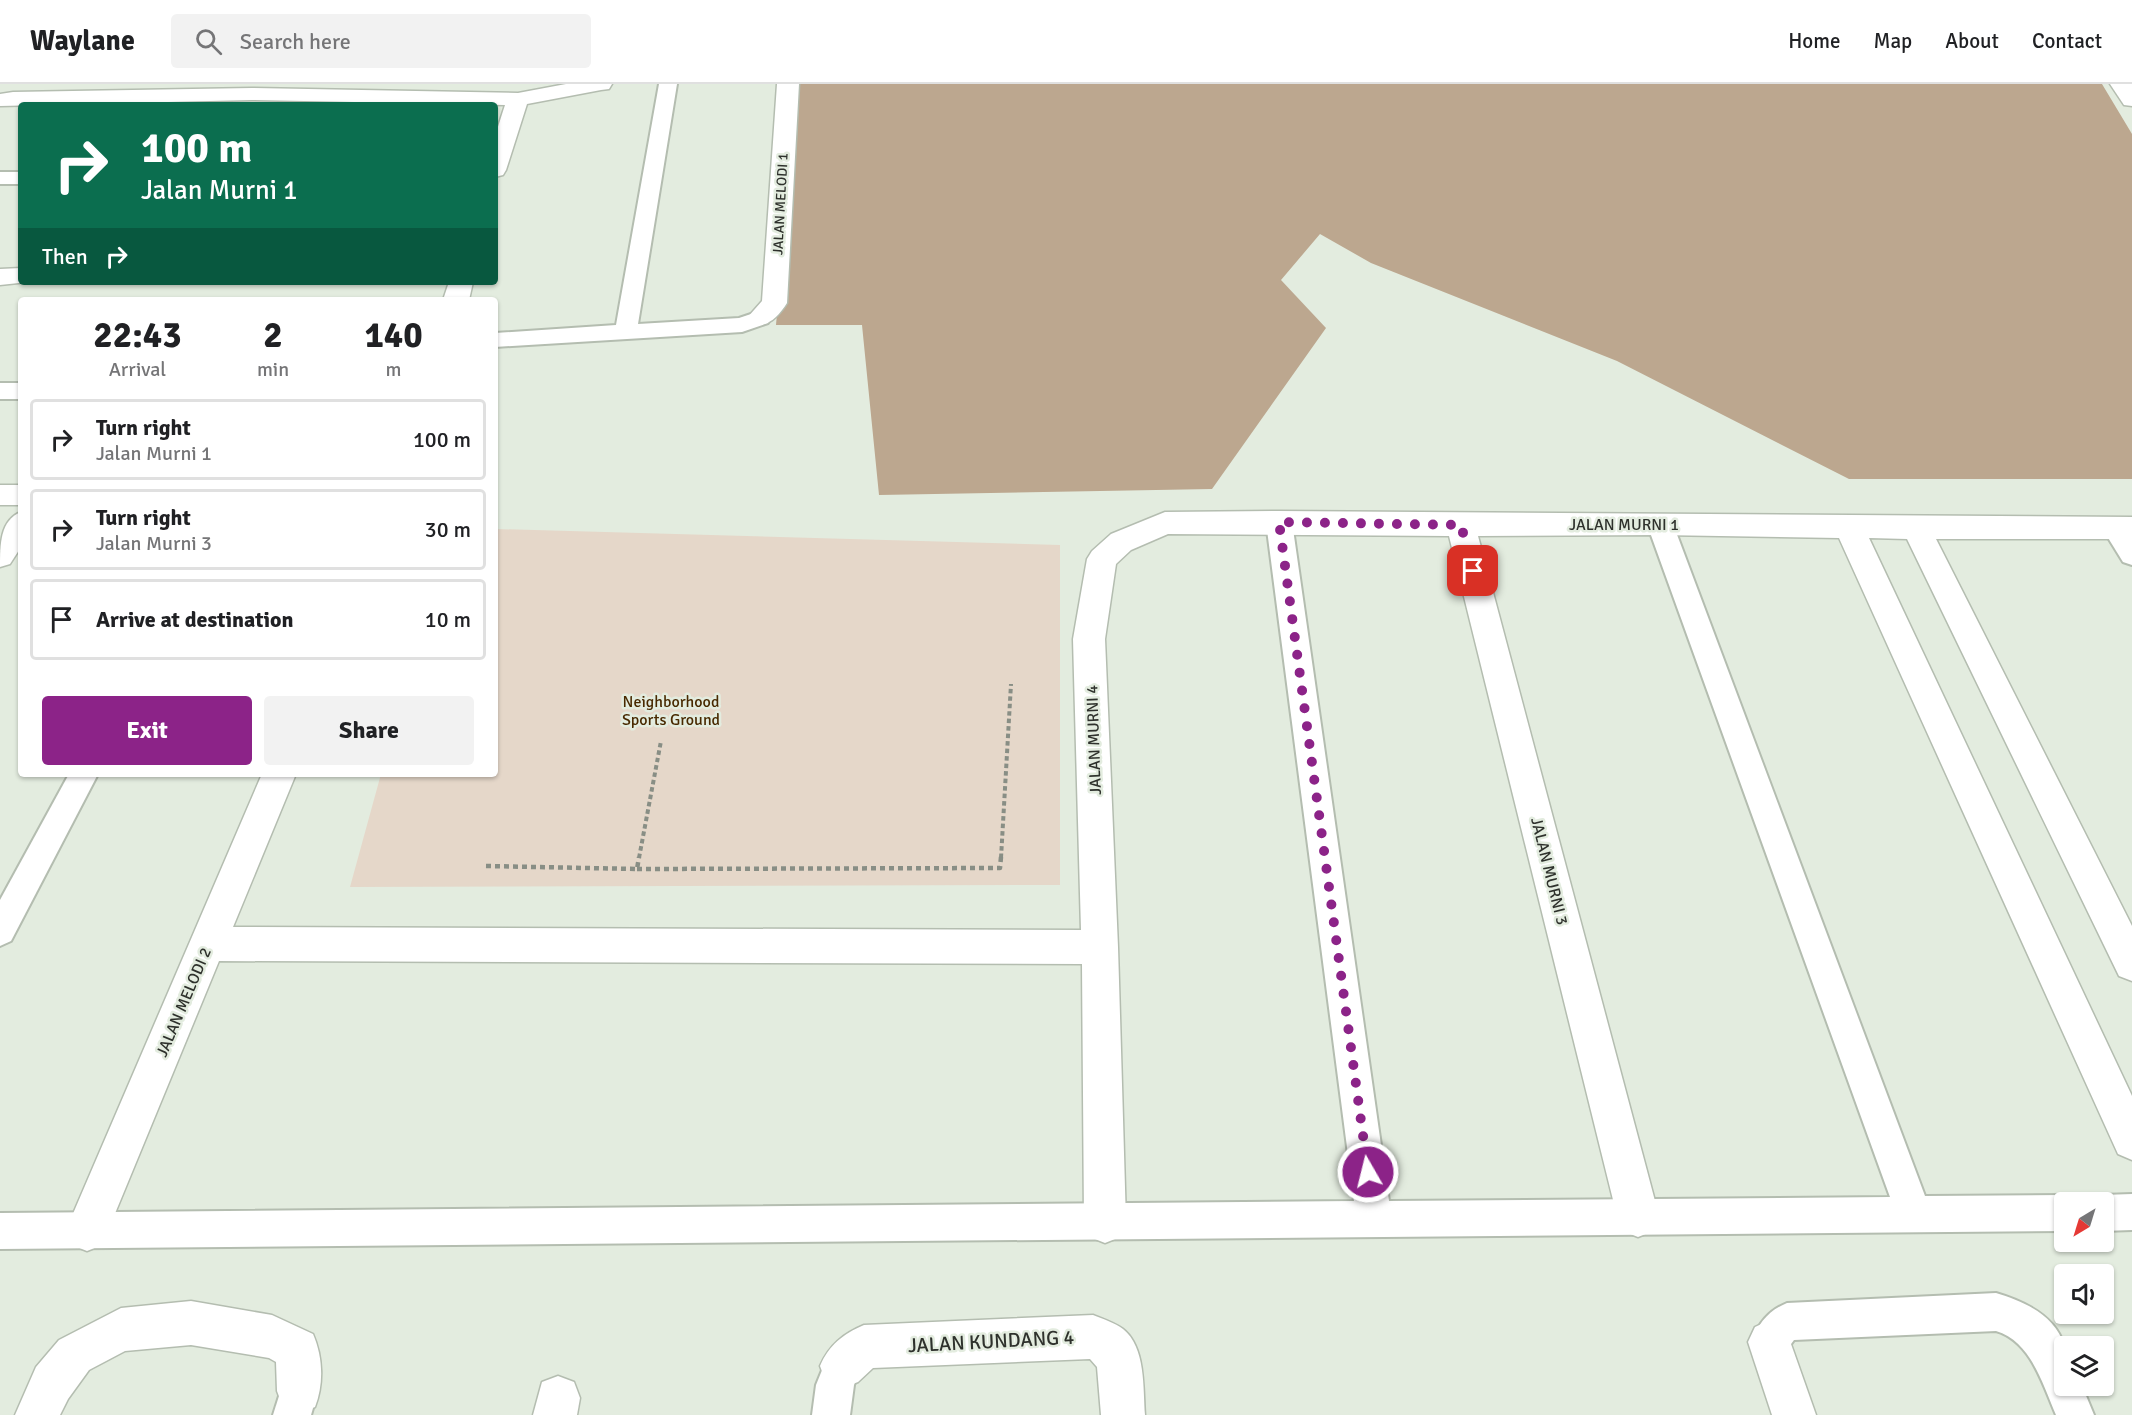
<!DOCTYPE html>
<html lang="en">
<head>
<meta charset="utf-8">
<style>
  body { margin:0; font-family:Signika,sans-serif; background:#f2f2f2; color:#202124; height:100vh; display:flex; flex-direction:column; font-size:22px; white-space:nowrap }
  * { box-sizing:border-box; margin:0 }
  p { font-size:20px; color:#757577 }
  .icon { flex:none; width:33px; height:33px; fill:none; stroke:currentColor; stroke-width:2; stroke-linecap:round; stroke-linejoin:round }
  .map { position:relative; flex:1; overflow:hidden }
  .details { position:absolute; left:18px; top:213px; width:480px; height:480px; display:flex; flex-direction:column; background:#fff; border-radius:6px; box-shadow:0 2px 4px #0004 }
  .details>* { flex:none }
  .guide { position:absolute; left:18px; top:18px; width:480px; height:183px; border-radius:6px; box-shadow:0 2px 4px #0004; background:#0b6e4f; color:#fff; overflow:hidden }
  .needle { width:39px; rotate:218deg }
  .fabs { position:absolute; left:2054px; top:1108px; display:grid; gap:12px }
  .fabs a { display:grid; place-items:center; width:60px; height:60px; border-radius:6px; background:#fff; box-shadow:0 2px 4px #0004; font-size:30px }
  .pin { position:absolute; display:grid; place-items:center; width:51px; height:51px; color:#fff; margin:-26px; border-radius:12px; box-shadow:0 3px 9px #0006 }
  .me { position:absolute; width:66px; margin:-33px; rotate:352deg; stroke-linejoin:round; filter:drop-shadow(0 0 4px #0008) }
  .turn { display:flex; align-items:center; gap:21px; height:126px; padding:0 24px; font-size:27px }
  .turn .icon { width:78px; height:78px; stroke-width:2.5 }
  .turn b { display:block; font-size:42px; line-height:51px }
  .then { display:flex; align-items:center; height:57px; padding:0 24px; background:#0003; gap:12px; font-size:22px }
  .eta { display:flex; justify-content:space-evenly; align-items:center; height:102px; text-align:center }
  .eta b { font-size:36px; font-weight:800; line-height:42px }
  .action { display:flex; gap:12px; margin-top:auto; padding:12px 24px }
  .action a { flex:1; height:69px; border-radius:6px; background:#8c2388; color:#fff; font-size:24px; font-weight:800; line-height:69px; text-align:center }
  .action a+a { background:#f2f2f2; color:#202124 }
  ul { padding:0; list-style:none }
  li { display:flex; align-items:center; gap:18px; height:81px; margin:0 12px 9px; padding:0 12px; border:3px solid #e0e0e0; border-radius:6px }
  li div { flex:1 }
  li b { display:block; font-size:22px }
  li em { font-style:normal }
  header { display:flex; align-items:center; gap:36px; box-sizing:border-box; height:84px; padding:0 30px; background:#fff; border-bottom:2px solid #e0e0e0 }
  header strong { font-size:28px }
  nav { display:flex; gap:33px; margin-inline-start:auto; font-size:21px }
  .search { width:420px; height:54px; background:#f2f2f2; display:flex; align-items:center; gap:15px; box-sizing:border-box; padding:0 21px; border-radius:6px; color:#757577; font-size:22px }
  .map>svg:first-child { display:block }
  .green { fill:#e5d7c9 }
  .forest { fill:#bca78f }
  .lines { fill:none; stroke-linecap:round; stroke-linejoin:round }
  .service-casing { stroke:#b4bdb0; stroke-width:4 }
  .minor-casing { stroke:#b4bdb0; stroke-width:3 }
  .tertiary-casing { stroke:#b4bdb0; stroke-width:3 }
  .path-far1 { stroke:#888e85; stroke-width:4; stroke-dasharray:4.5 3; stroke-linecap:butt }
  .path { stroke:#888e85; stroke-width:4.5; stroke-dasharray:5 4; stroke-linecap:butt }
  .service { fill:#fff; fill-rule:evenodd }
  .minor { fill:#fff; fill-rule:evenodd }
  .tertiary { fill:#fff; fill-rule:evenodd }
  .route { stroke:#8c2388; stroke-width:10; stroke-dasharray:0 18 }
  .labels { text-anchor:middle; stroke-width:5; stroke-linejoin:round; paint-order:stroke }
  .far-street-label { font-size:14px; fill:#2e312c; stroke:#e3ecdf }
  .street-label { font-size:16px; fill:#2e312c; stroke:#e3ecdf }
  .park-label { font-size:16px; fill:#482900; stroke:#e3ecdf }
  .near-street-label { font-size:20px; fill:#2e312c; stroke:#e3ecdf }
</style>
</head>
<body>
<header>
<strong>Waylane</strong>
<div class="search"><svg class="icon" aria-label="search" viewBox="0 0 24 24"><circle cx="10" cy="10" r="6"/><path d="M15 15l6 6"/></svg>Search here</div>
<nav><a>Home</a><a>Map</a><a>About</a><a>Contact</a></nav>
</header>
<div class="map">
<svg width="2132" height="1331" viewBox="0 0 2132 1331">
  <rect width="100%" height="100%" fill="#e3ecdf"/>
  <!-- green -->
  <polygon class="green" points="495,445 1060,461 1060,801 350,803 381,690 495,690"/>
  <!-- forest -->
  <polygon class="forest" points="797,0 2102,0 2132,50 2132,395 1849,395 1617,277 1371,179 1320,150 1281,196 1326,244 1212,405 879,411 862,241 776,241"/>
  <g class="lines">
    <defs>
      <g id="service">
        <polygon points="659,0 677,0 638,240 739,234 760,227 768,229 771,234 768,239 742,248 495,263 495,249 616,241"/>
        <rect x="0" y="88" width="21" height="12"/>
        <rect x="0" y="299" width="21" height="16"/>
        <polygon points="1279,429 1288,431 1292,438 1389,1117 1890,1113 1647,440 1651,433 1660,431 1669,433 1673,440 1925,1112 2064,1111 2078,1119 2064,1119 2064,1147 0,1165 0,1129 1354,1117 1266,438 1270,431"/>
        <polygon points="2115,435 2124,437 2132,450 2132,481 2123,478 2102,444 2106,437"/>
        <polygon points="69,690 98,690 11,857 0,862 0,816"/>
        <polygon points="2132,1110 2132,1146 2103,1147 2103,1119 2089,1119 2090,1116 2103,1111"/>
        <path d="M 1996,1209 C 2023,1217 2055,1231 2064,1261 C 2067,1271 2064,1290 2064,1302 L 2082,1302 L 2094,1331 L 2056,1331 C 2043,1301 2031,1257 1996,1247 L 1794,1256 L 1783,1271 L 1770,1277 L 1757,1271 L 1751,1258 C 1759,1239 1768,1227 1787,1219 Z"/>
        <polygon points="842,1263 855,1269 861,1282 854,1301 850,1331 812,1331 816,1301 829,1269"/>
        <polygon points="299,1288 313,1293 318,1307 311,1331 273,1331 285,1293"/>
      </g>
      <g id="minor">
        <polygon points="566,0 612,0 609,5 601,6 527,20 506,86 503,91 495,93 495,52 505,21 252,16 0,22 0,10 13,8 252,4 518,9"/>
        <path d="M 777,0 L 799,0 L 787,219 C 778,233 768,244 751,240 L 747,234 L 762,217 Z"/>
        <polygon points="21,184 21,198 28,198 0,201 0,185"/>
        <polygon points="449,198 473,198 469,216 443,216"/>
        <rect x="0" y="401" width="21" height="20"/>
        <polygon points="1279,427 2132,433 2132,455 1936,455 2132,842 2132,897 2119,892 1907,455 1869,454 2132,1012 2132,1076 2118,1070 1839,454 1660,451 1478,452 1659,1132 1653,1147 1638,1153 1623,1147 1617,1132 1449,452 1168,450 1131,466 1116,480 1105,555 1118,863 1126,1138 1120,1153 1105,1159 1090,1153 1084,1138 1082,880 219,877 102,1161 87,1167 72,1161 66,1146 262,690 296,690 233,843 1081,846 1073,555 1087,475 1092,467 1111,450 1165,428"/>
        <path d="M 21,428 L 21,463 L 10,480 L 0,483 C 0,461 0,436 21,428 Z"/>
        <path d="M 191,1217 L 272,1231 L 313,1250 C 323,1273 324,1300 315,1323 L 299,1329 L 283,1323 L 277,1307 L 276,1278 L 269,1274 L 191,1261 L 125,1267 L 89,1286 L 68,1315 L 60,1331 L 15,1331 L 36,1283 L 59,1256 L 121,1224 Z"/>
        <path d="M 1093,1231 C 1103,1235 1115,1239 1123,1245 C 1146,1263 1143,1305 1145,1331 L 1101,1331 L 1097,1283 L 1090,1275 L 873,1284 L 858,1298 L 842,1304 L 826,1298 L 820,1282 C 829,1261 843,1250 864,1241 Z"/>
        <polygon points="1770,1236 1785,1243 1816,1331 1772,1331 1748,1258 1755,1243"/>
        <polygon points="558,1292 574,1298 580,1314 577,1331 533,1331 542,1298"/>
      </g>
      <polygon id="tertiary" points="2110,0 2132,0 2132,22 2124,21"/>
    </defs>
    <!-- service casing -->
    <use href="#service" class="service-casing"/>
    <!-- minor casing -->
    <use href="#minor" class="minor-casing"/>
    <!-- tertiary casing -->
    <use href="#tertiary" class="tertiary-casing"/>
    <!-- path-far1 -->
    <g class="path-far1">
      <polyline points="639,774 661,657"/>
      <polyline points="1001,774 1011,600"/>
    </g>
    <!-- path -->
    <g class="path">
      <polyline points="486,782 637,785 639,773"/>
      <polyline points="637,785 1000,784 1001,773"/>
    </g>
    <!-- service -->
    <use href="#service" class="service"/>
    <!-- minor -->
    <use href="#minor" class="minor"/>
    <!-- tertiary -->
    <use href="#tertiary" class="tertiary"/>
  </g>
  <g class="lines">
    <!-- route -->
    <polyline class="route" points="1368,1088 1279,438 1461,441 1473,487"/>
  </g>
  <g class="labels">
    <!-- far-street labels -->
    <g class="far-street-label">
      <text transform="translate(780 120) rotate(-87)" y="5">JALAN MELODI 1</text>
    </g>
    <!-- street labels -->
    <g class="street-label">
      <text x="1624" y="446">JALAN MURNI 1</text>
      <text transform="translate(1093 656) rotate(-92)" y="6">JALAN MURNI 4</text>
      <text transform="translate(1550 787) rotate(76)" y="6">JALAN MURNI 3</text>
      <text transform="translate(183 918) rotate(-67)" y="6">JALAN MELODI 2</text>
    </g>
    <!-- park labels -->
    <g class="park-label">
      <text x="671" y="623">Neighborhood<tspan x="671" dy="18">Sports Ground</tspan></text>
    </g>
    <!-- near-street labels -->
    <g class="near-street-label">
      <text transform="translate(991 1257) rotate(-3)" y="7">JALAN KUNDANG 4</text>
    </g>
  </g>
</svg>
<div class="fabs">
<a><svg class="needle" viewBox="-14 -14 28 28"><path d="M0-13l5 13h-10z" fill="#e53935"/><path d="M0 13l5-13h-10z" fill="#757577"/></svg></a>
<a><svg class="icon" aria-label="sound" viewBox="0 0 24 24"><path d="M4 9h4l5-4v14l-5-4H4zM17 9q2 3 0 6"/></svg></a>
<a><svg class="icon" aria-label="layers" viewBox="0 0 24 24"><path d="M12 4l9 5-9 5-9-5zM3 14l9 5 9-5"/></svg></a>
</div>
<div class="pin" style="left:1473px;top:487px;background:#d93025"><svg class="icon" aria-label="arrive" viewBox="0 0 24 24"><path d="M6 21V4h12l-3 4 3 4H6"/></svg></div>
<svg class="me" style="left:1368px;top:1088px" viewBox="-20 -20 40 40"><circle r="17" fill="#8c2388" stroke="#fff" stroke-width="3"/><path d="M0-11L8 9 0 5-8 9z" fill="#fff"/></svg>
<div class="guide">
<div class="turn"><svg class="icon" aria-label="right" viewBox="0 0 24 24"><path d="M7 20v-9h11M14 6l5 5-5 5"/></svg><div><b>100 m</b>Jalan Murni 1</div></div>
<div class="then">Then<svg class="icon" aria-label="right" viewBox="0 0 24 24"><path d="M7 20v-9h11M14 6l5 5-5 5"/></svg></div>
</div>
<section class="details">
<div class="eta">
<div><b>22:43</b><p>Arrival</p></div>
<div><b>2</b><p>min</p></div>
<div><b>140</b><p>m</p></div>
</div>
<ul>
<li><svg class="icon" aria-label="right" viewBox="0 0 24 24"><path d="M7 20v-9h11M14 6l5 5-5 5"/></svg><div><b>Turn right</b><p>Jalan Murni 1</p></div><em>100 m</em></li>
<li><svg class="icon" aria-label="right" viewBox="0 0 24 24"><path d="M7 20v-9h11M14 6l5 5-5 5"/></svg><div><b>Turn right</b><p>Jalan Murni 3</p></div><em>30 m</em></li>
<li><svg class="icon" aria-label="arrive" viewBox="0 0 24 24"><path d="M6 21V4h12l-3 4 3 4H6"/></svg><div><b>Arrive at destination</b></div><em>10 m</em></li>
</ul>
<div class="action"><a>Exit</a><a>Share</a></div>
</section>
</div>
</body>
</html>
